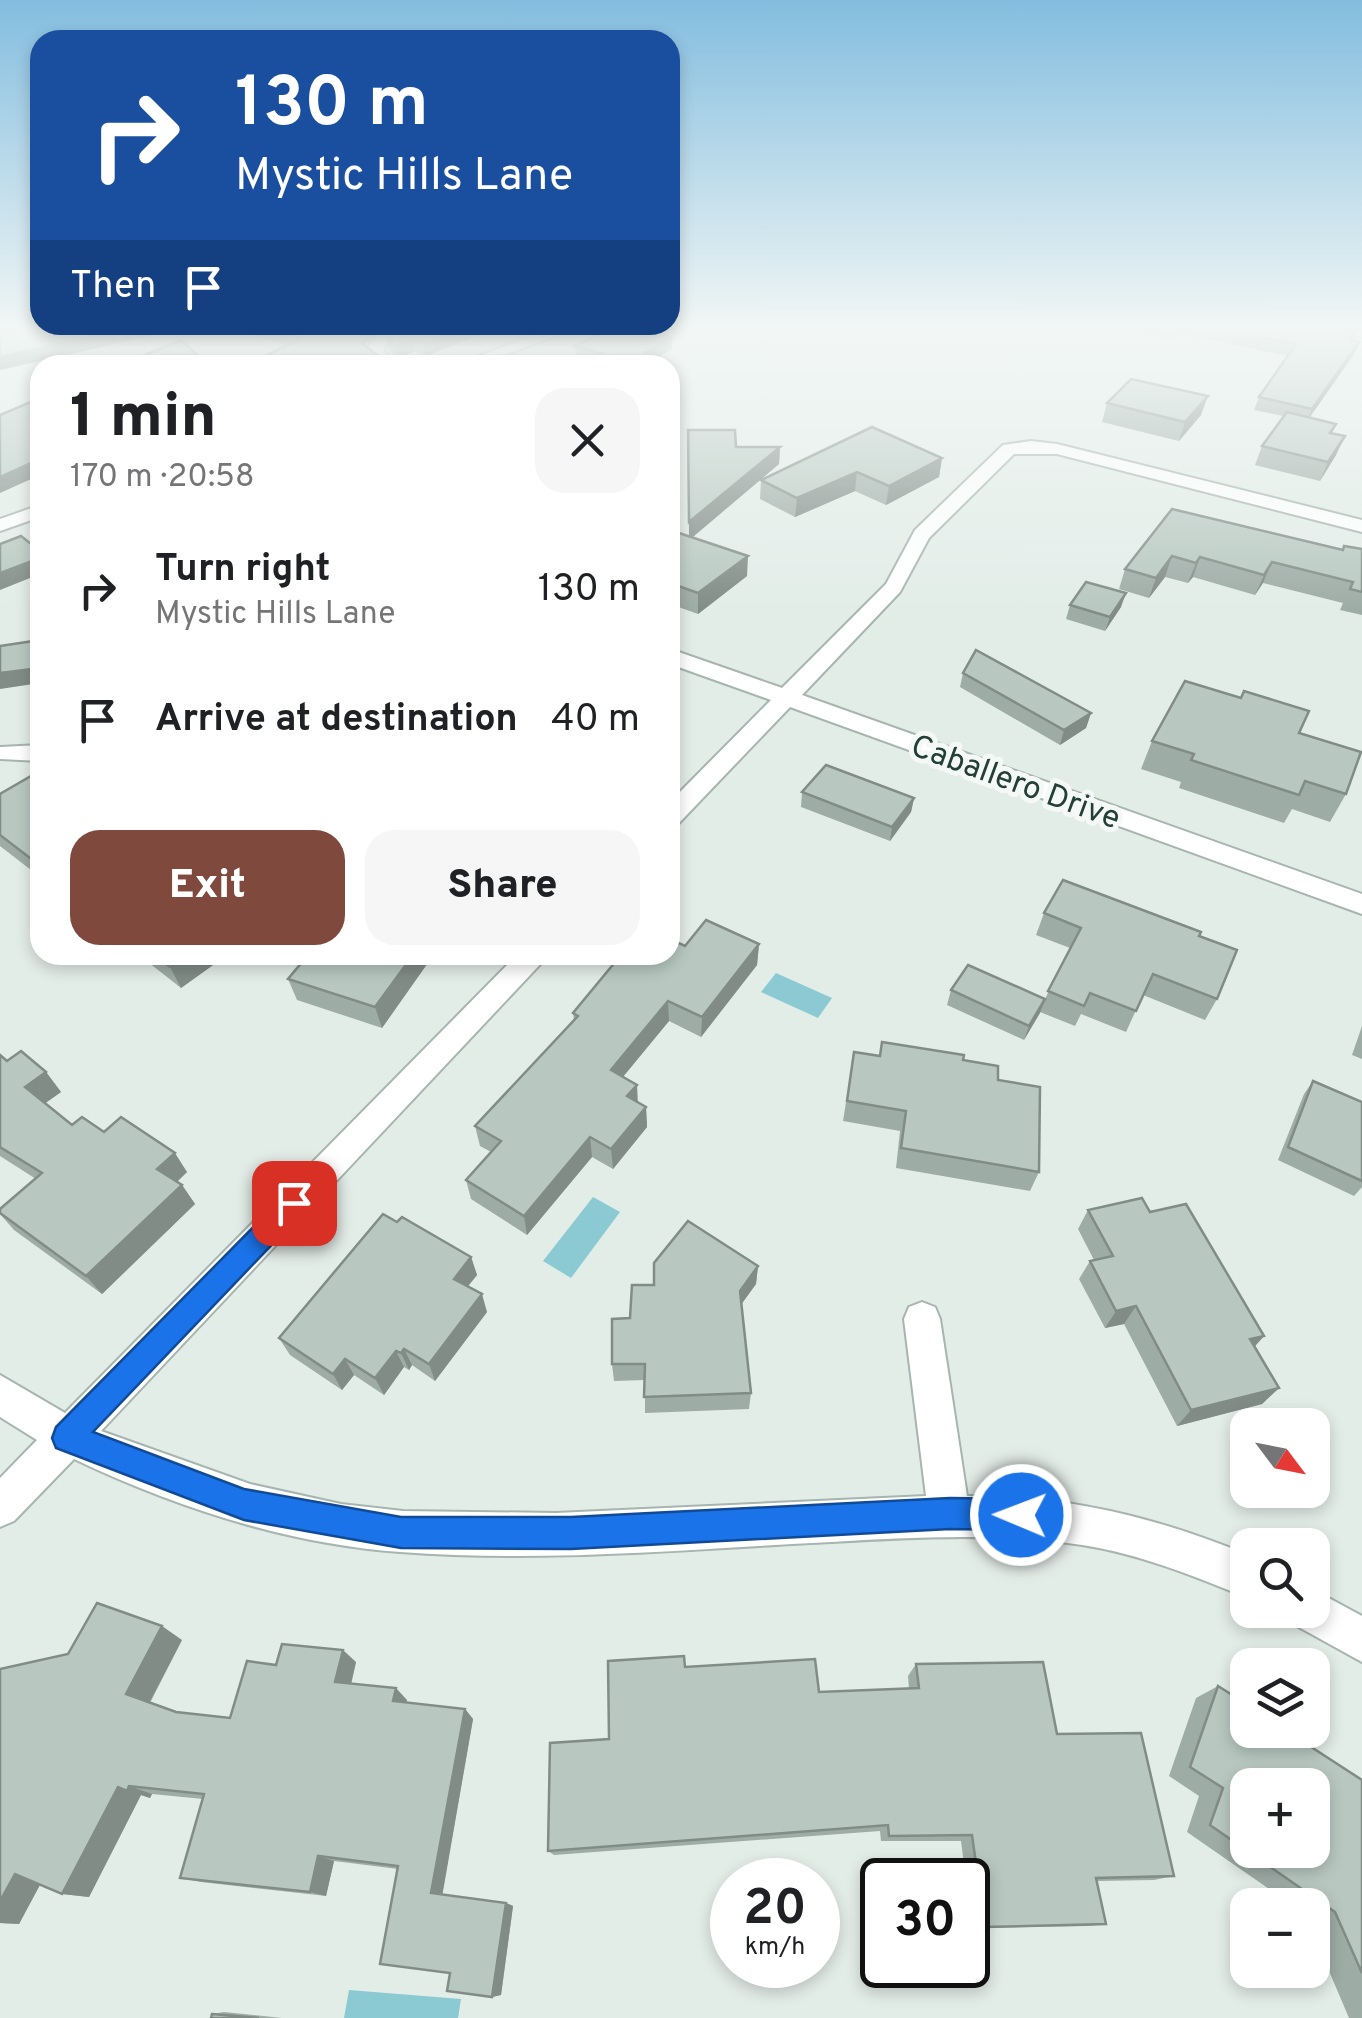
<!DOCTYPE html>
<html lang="en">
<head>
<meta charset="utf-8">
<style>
  body { margin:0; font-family:Overpass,sans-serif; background:#f6f6f6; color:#202124; height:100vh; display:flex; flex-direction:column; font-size:38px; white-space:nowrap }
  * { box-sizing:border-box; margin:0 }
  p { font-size:32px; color:#757577 }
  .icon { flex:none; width:55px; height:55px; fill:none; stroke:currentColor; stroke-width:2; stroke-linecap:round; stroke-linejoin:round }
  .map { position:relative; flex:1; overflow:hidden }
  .details { position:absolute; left:30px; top:355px; width:650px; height:610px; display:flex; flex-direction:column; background:#fff; border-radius:30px; box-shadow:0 5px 15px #0003 }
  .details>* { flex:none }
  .hud { position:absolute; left:30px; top:30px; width:650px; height:305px; border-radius:30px; box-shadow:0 5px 15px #0003; background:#1a4fa0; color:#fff; overflow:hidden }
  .needle { width:65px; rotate:122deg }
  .buttons { position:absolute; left:1230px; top:1408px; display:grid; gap:20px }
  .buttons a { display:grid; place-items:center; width:100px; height:100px; border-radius:20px; background:#fff; box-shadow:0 5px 15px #0003; font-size:50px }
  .speed { position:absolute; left:710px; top:1858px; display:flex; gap:20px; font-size:50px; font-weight:700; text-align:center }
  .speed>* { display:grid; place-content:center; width:130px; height:130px; border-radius:50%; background:#fff; box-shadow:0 5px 15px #0003; line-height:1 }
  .speed small { font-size:25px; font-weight:400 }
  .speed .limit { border:5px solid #111; border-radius:15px; background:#fff; color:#111 }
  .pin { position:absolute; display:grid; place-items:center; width:85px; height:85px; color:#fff; margin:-42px; border-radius:20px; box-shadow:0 5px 15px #0006 }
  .me { position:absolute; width:110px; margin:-55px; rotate:271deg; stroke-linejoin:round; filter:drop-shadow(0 0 8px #0008) }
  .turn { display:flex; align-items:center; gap:35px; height:210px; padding:0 40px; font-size:45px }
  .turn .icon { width:130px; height:130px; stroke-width:2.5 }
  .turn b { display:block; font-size:70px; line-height:85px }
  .then { display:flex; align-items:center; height:95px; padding:0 40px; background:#0003; gap:20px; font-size:38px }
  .round { display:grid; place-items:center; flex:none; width:105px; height:105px; border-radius:30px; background:#f6f6f6 }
  .headline { display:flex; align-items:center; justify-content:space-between; height:170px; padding:0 40px }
  h1 { font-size:60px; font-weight:800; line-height:75px }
  .cta { display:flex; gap:20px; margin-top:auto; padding:20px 40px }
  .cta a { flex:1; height:115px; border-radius:30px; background:#7f4a3d; color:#fff; font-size:40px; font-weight:800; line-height:115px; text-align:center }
  .cta a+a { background:#f6f6f6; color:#202124 }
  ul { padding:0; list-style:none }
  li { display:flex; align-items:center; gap:30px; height:130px; padding:0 40px }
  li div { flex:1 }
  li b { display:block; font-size:38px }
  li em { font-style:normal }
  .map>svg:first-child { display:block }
  .water { fill:#8bcad2 }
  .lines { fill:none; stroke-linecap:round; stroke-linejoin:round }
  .minor-casing { stroke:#a6b5af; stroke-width:4 }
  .tertiary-casing { stroke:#a6b5af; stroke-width:4 }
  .minor { fill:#fff; fill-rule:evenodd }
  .tertiary { fill:#fff; fill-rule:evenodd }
  .wall { fill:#9eaca6 }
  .shaded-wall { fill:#818c87 }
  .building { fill:#b8c8c1; stroke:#818c87; stroke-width:2.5; fill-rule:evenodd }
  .route { fill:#1a73e8; stroke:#114b97; stroke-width:2.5 }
  .labels { text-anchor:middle; stroke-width:10; stroke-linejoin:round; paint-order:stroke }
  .street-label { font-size:32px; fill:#233f36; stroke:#f4f9f7 }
</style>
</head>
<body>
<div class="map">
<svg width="1362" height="2018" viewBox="0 0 1362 2018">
  <rect width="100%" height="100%" fill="#e3ede8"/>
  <!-- water -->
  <g class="water">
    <polygon points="776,973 832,998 818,1018 761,992"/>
    <polygon points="593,1197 620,1212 571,1278 543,1261"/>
    <polygon points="349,1990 461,1999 458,2018 344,2018"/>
  </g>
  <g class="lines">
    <defs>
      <g id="minor">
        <polygon points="397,329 418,329 385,345 384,352 400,365 382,365 368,353 370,343"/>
        <polygon points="1334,329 1362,329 1362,337 1337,332"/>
        <polygon points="1031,441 1057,444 1362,520 1362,532 1057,454 1014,454 929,538 900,592 802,695 1362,894 1362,914 790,707 679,823 670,825 670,802 771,700 670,664 670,649 782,688 886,584 915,530 1003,445"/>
        <polygon points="40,745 40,761 0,759 0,747"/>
        <path d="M 517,955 L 549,955 L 101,1431 L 250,1484 L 341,1504 L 403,1511 L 556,1513 L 926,1496 L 904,1319 L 909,1307 L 922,1302 L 935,1307 L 940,1319 L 967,1496 C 1066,1495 1156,1517 1248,1555 L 1248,1598 C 1194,1576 1140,1554 1082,1545 C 999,1533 915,1537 832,1542 C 689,1549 544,1563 400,1552 C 288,1544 175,1507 74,1459 L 14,1521 L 0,1527 L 0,1478 L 37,1440 L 0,1417 L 0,1375 L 65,1413 Z"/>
        <polygon points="1312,1589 1362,1616 1362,1662 1295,1625 1288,1610 1312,1610"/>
      </g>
      <g id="tertiary">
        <polygon points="552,329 574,329 477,365 454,365"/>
        <polygon points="40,505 40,517 0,531 0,519"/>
      </g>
    </defs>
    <!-- minor casing -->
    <use href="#minor" class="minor-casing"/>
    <!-- tertiary casing -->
    <use href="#tertiary" class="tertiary-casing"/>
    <!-- minor -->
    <use href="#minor" class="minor"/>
    <!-- tertiary -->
    <use href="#tertiary" class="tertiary"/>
  </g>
  <!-- wall -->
  <g class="wall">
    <polygon points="231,329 390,329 366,342 366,346 378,356 380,365 270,365 267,355 287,346"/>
    <polygon points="398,329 483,329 483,334 425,356 414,351 398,359 388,348 386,335"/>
    <polygon points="1123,329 1358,329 1353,340 1354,354 1310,417 1336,424 1332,433 1336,455 1320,481 1255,465 1262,446 1283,416 1254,410 1259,397 1288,356 1202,338 1177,334 1172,339"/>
    <polygon points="575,346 672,349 645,365 600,365 576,358"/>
    <polygon points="1107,403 1201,415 1179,441 1102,422"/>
    <polygon points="688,430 736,447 780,447 779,464 693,537 747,576 698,614 670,604 670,530 689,536"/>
    <polygon points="942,458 939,477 886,505 855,491 795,517 760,499 761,480"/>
    <polygon points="1172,509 1342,550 1362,549 1362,615 1340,610 1343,603 1263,583 1255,595 1193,577 1188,583 1165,577 1149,598 1119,589 1125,569"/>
    <polygon points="1070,605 1121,607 1105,631 1066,619"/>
    <polygon points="963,673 1091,713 1086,728 1060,745 960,687"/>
    <polygon points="1299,733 1346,794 1330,822 1292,809 1284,823 1179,788 1181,782 1141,769 1152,741"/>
    <polygon points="40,782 40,877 0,846 0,794"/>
    <polygon points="802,792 914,798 911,812 890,841 801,807"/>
    <polygon points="1044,913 1199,936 1217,999 1205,1020 1143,995 1126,1032 1081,1014 1075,1026 1040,1012 1024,1040 947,1005 951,990 1045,999 1070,948 1036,935"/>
    <polygon points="759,944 757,965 701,1037 669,1021 623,1077 638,1102 646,1107 647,1127 613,1169 592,1157 527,1235 471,1199 466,1180 491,1152 480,1146 475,1126 574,1020 573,1013 685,946"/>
    <polygon points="139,955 227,955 181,988"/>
    <polygon points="432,957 382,1028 297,1000 288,979"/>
    <polygon points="1362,1026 1362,1059 1352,1055"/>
    <polygon points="882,1042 963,1060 998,1080 1039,1172 1030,1191 896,1168 900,1131 843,1121 854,1052 879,1056"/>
    <polygon points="0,1055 7,1061 46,1072 61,1092 45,1103 72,1125 104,1132 187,1172 177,1182 182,1185 195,1204 102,1294 14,1230 0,1214 36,1179 0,1156"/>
    <polygon points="1313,1081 1362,1102 1362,1187 1354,1196 1278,1160 1304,1094"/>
    <polygon points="1088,1210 1150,1212 1264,1336 1255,1346 1279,1388 1262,1404 1177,1426 1124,1324 1105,1328 1079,1279 1090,1261 1094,1260 1078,1229"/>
    <polygon points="397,1222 471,1257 477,1275 468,1286 487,1312 435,1381 412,1365 409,1370 404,1367 384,1395 354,1375 342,1390 290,1355 279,1338"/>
    <polygon points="758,1266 756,1284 741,1304 751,1393 749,1409 645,1413 645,1380 614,1381 612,1364 630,1318 654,1285"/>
    <polygon points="182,1640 150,1703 176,1712 230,1718 276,1665 356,1662 351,1684 407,1700 406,1702 465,1709 473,1719 442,1895 506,1903 513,1906 501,1995 492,1997 450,1973 398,1869 334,1861 326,1896 201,1882 180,1878 203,1799 152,1794 150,1798 141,1795 89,1897 62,1894 40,1885 19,1924 0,1923"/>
    <polygon points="916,1664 1057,1734 1174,1876 1154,1880 1097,1881 1106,1924 1089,1926 972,1928 968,1880 966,1880 961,1841 881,1841 880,1831 554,1855 548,1851 609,1739 819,1692 909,1689 908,1676"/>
    <polygon points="1218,1686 1362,1780 1362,2018 1349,2018 1312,1931 1312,1905 1292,1905 1187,1832 1199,1796 1169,1776 1196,1698"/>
    <polygon points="224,2012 282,2018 211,2018 212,2014"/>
  </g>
  <!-- shaded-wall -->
  <g class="shaded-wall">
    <polygon points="124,329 162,329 163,333 0,370 0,357"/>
    <polygon points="366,329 390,329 366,342 366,356 363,344 364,330"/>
    <polygon points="463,329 483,329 483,334 425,356 423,344"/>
    <polygon points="672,337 672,349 645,365 630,365 630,362"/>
    <polygon points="412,339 414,351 398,359 396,346"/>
    <polygon points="1359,342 1354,354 1307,421 1312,409"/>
    <polygon points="378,356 380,365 359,365"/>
    <polygon points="1208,396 1201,415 1179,441 1185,422"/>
    <polygon points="1345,436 1336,455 1320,481 1328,462"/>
    <polygon points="780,447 779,464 689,540 689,522"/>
    <polygon points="942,458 939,477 886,505 889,486"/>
    <polygon points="40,459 40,475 0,493 0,477"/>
    <polygon points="857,472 855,491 795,517 797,498"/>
    <polygon points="748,556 747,576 698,614 698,593"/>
    <polygon points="1172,556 1165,577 1149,598 1156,578"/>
    <polygon points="1200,557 1193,577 1188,583 1196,563"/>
    <polygon points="40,558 40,574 0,590 0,573"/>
    <polygon points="1272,562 1263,583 1255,595 1264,575"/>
    <polygon points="1126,593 1121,607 1105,631 1110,617"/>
    <polygon points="40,668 40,683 0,689 0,673"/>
    <polygon points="1091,713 1086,728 1060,745 1064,730"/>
    <polygon points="914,798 911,812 890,841 892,827"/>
    <polygon points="37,854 40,860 40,876 30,858"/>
    <polygon points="759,944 757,965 701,1037 702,1017"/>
    <polygon points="187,955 227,955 181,988 170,967"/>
    <polygon points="413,955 432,955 432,957 382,1028 375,1007"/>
    <polygon points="1045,999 1040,1013 1024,1040 1029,1026"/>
    <polygon points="668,1001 669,1021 612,1090 611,1070"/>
    <polygon points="46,1072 61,1092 40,1107 25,1087"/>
    <polygon points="637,1085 638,1105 627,1096"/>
    <polygon points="646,1107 647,1127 613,1169 611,1149"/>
    <polygon points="590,1137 592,1157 527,1235 524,1216"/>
    <polygon points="175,1153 187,1172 170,1188 157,1169"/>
    <polygon points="182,1185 195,1204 102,1294 86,1276"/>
    <polygon points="471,1257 477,1275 460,1296 454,1279"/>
    <polygon points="758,1266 756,1284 738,1309 740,1291"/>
    <polygon points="482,1294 487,1312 435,1381 429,1364"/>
    <polygon points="1136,1306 1124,1324 1105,1328 1116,1311"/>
    <polygon points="1264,1336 1249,1353 1250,1339"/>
    <polygon points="404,1349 412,1365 409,1370 401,1353"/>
    <polygon points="396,1351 404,1367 384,1395 375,1378"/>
    <polygon points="345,1359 354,1375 342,1390 333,1374"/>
    <polygon points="1279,1388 1262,1404 1177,1426 1191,1410"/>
    <polygon points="162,1626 182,1640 148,1705 126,1694"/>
    <polygon points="343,1650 356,1662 349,1693 335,1682"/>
    <polygon points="396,1688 407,1700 404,1712 393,1701"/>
    <polygon points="465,1709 473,1719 442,1897 431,1893"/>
    <polygon points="129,1786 152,1794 150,1798 141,1795 89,1897 62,1894 118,1787"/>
    <polygon points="318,1856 334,1861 326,1896 310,1892"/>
    <polygon points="15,1874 43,1879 19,1924 0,1923 0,1901"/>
    <polygon points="506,1903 513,1906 501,1995 492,1997"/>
  </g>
  <!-- building -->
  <g class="building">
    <polygon points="13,329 124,329 0,357 0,332"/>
    <polygon points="269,329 366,329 364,330 363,344 378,356 359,365 302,365 267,355 302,338"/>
    <polygon points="398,329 463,329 423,344 412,339 396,346 386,335"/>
    <polygon points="609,329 642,329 672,337 630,362 575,346"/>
    <polygon points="1220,329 1358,329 1350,340 1359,342 1312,409 1259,397 1296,344"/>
    <polygon points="181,340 208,365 121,365"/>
    <polygon points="1131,379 1208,396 1185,422 1107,403"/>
    <polygon points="40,398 40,459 0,477 0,415"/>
    <polygon points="1287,412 1336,424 1330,433 1345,436 1328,462 1262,446"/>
    <polygon points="872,427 942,458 889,486 857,472 797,498 761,480"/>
    <polygon points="688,430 735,430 736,447 780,447 689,522"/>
    <polygon points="1172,509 1343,550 1344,546 1362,549 1362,592 1350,589 1353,582 1272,562 1264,575 1200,557 1196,563 1172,556 1156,578 1125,569"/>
    <polygon points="670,530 748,556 698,593 670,583"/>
    <polygon points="21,536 40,551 40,558 0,573 0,544"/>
    <polygon points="1086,582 1126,593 1110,617 1070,605"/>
    <polygon points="40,640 40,668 0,673 0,646"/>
    <polygon points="976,650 1091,713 1064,730 963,673"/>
    <polygon points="1185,681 1241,698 1244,691 1309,711 1299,733 1361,752 1346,794 1305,781 1299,795 1191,760 1194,754 1152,741"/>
    <polygon points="826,765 914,798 892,827 802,792"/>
    <polygon points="31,776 40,782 40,856 37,854 30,858 0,835 0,794"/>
    <polygon points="1063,880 1201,932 1199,936 1237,950 1217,999 1153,974 1136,1011 1090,993 1084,1006 1048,991 1081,928 1044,913"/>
    <polygon points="706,920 759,944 702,1017 668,1001 611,1070 637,1085 627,1096 646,1107 611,1149 590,1137 524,1216 466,1180 501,1141 475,1126 578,1016 573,1013 621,955 670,955 670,939 685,946"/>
    <polygon points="155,955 187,955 170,967"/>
    <polygon points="308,955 413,955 375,1007 288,979"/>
    <polygon points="968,965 1045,999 1029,1026 951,990"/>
    <polygon points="882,1042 964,1055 963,1060 998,1066 998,1080 1040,1087 1039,1172 901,1148 906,1111 847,1101 854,1052 880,1056"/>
    <polygon points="21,1051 46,1072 25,1087 72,1125 82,1117 104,1132 121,1117 175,1153 157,1169 182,1185 86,1276 0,1213 0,1209 42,1173 0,1147 0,1055 7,1061"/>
    <polygon points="1313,1081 1362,1102 1362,1181 1288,1147"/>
    <polygon points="1142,1198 1150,1212 1186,1204 1264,1336 1250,1339 1279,1388 1191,1410 1136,1306 1116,1311 1090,1261 1113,1256 1088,1210"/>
    <polygon points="383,1214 397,1222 402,1217 471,1257 454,1279 482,1294 429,1364 404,1349 401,1353 396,1351 375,1378 345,1359 333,1374 279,1338"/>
    <polygon points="688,1221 758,1266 740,1291 751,1393 644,1397 645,1364 612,1364 612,1319 630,1318 632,1285 654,1285 654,1263"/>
    <polygon points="97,1603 162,1626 126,1694 176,1712 230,1718 247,1661 276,1665 282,1644 343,1650 335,1682 396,1688 393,1701 465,1709 431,1893 506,1903 492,1997 447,1991 450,1973 380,1964 398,1866 318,1856 310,1892 180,1878 204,1794 129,1786 127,1791 118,1787 62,1894 15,1874 0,1901 0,1669 68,1654"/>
    <polygon points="684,1656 685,1667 815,1659 819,1692 919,1688 916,1664 1043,1662 1057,1734 1141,1733 1174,1876 1096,1878 1106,1924 985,1927 972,1835 889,1836 888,1825 548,1851 550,1743 609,1739 608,1661"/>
    <path d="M 1218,1686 L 1248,1705 L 1248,1730 L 1285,1730 L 1362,1780 L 1362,1973 L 1335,1912 L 1210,1825 L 1223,1788 L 1190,1767 ZM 1248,1785 L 1312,1785 L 1312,1850 L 1248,1850 Z"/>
    <polygon points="212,2014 259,2018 211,2018"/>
  </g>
  <!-- sky -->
  <linearGradient id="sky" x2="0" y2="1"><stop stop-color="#83bddf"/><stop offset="0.54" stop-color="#f2f7f5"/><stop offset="1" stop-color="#f2f7f5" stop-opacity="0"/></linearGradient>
  <rect width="1362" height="611" fill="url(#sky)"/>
  <!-- route -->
  <polygon class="route" points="294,1192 304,1195 307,1203 304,1211 93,1432 244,1489 401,1517 571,1517 950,1498 1021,1499 1032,1504 1036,1515 1032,1526 1021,1530 950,1529 571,1549 401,1548 244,1520 56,1448 52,1438 56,1427 285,1195"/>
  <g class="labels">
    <!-- street labels -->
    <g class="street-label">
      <text transform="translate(1016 781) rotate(20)" y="11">Caballero Drive</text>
    </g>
  </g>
</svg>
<div class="buttons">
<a><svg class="needle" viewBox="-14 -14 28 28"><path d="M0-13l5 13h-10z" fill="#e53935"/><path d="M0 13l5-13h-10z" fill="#757577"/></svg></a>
<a><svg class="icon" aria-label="search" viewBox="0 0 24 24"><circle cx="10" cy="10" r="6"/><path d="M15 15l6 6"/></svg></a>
<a><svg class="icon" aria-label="layers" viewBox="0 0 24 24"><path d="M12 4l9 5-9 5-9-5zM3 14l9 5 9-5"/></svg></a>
<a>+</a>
<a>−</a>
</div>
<div class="speed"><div>20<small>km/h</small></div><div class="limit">30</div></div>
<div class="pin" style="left:294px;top:1203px;background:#d93025"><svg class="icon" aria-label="arrive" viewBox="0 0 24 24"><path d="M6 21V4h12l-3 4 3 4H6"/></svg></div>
<svg class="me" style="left:1021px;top:1515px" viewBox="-20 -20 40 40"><circle r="17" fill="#1a73e8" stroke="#fff" stroke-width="3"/><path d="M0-11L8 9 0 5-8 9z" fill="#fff"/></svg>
<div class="hud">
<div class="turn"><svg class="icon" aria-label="right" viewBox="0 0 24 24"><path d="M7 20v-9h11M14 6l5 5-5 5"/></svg><div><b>130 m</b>Mystic Hills Lane</div></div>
<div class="then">Then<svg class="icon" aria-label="arrive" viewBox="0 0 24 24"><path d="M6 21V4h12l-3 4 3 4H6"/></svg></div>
</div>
<section class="details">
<div class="headline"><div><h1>1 min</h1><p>170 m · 20:58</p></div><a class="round"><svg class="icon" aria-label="close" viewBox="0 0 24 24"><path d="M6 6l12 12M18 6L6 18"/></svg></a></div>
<ul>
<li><svg class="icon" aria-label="right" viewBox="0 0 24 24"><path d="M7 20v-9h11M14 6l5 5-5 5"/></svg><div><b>Turn right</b><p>Mystic Hills Lane</p></div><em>130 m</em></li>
<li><svg class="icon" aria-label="arrive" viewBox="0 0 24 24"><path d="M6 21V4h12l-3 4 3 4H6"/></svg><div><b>Arrive at destination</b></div><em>40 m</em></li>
</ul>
<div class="cta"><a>Exit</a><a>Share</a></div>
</section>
</div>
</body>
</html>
